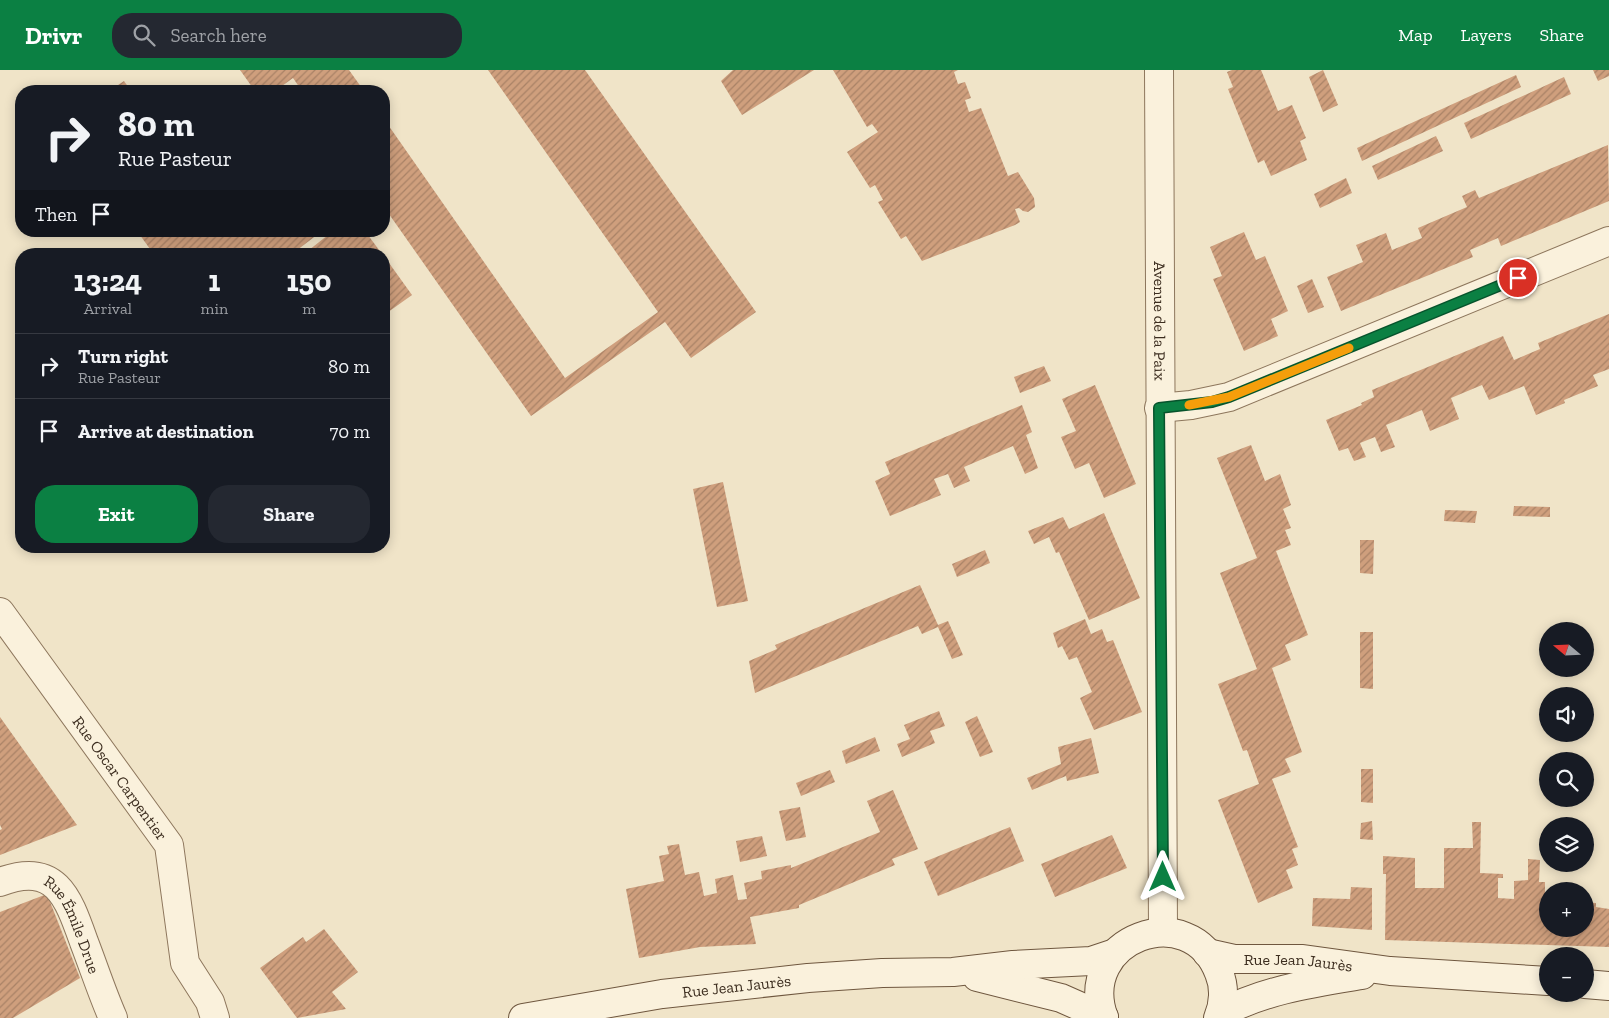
<!DOCTYPE html>
<html lang="en">
<head>
<meta charset="utf-8">
<style>
  body { margin:0; font-family:"Zilla Slab",serif; background:#242831; color:#f1f3f6; height:100vh; display:flex; flex-direction:column; font-size:19px; white-space:nowrap }
  * { box-sizing:border-box; margin:0 }
  p { font-size:16px; color:#9ea1a6 }
  .icon { flex:none; width:28px; height:28px; fill:none; stroke:currentColor; stroke-width:2; stroke-linecap:round; stroke-linejoin:round }
  .map { position:relative; flex:1; overflow:hidden }
  .side { position:absolute; left:15px; top:178px; width:375px; height:305px; display:flex; flex-direction:column; background:#171b24; border-radius:20px; box-shadow:0 2px 12px #0003 }
  .side>* { flex:none }
  .top-card { position:absolute; left:15px; top:15px; width:375px; height:152px; border-radius:20px; box-shadow:0 2px 12px #0003; background:#171b24; color:#f1f3f6; overflow:hidden }
  .needle { width:32px; rotate:289deg }
  .fabs { position:absolute; left:1539px; top:552px; display:grid; gap:10px }
  .fabs a { display:grid; place-items:center; width:55px; height:55px; border-radius:50%; background:#171b24; box-shadow:0 2px 12px #0003; font-size:25px }
  .pin { position:absolute; display:grid; place-items:center; width:42px; height:42px; color:#fff; margin:-21px; border:2px solid #fff; border-radius:50%; box-shadow:0 1px 5px #0007 }
  .me { position:absolute; width:55px; margin:-28px; rotate:0deg; stroke-linejoin:round; filter:drop-shadow(0 0 4px #0008) }
  .turn { display:flex; align-items:center; gap:18px; height:105px; padding:0 20px; font-size:22px }
  .turn .icon { width:65px; height:65px; stroke-width:2.5 }
  .turn b { display:block; font-size:35px; line-height:42px }
  .then { display:flex; align-items:center; height:48px; padding:0 20px; background:#0003; gap:10px; font-size:19px }
  .eta { display:flex; justify-content:space-evenly; align-items:center; height:85px; text-align:center }
  .eta b { font-size:30px; font-weight:700; line-height:35px }
  .button { display:flex; gap:10px; margin-top:auto; padding:10px 20px }
  .button a { flex:1; height:58px; border-radius:20px; background:#0b8043; color:#fff; font-size:20px; font-weight:700; line-height:58px; text-align:center }
  .button a+a { background:#242831; color:#f1f3f6 }
  ul { padding:0; list-style:none }
  li { display:flex; align-items:center; gap:15px; height:65px; padding:0 20px; border-top:1px solid #363941 }
  li div { flex:1 }
  li b { display:block; font-size:19px }
  li em { font-style:normal }
  header { display:flex; align-items:center; gap:30px; box-sizing:border-box; height:70px; padding:0 25px; background:#0b8043; color:#fff }
  header strong { font-size:24px }
  nav { display:flex; gap:28px; margin-inline-start:auto; font-size:18px }
  .search { width:350px; height:45px; background:#242831; display:flex; align-items:center; gap:12px; box-sizing:border-box; padding:0 18px; border-radius:20px; color:#9ea1a6; font-size:19px }
  .map>svg:first-child { display:block }
  .building { fill:url(#building-hatch) }
  .lines { fill:none; stroke-linecap:round; stroke-linejoin:round }
  .minor-casing { stroke:#8d765c; stroke-width:30 }
  .secondary-casing { stroke:#6f573f; stroke-width:30 }
  .minor { stroke:#faf1dc; stroke-width:28 }
  .secondary { stroke:#faf1dc; stroke-width:28 }
  .route-casing { stroke:#07532c; stroke-width:12 }
  .route { stroke:#0b8043; stroke-width:9 }
  .slow { stroke:#f59e0b; stroke-width:9 }
  .labels { text-anchor:middle; stroke-width:5; stroke-linejoin:round; paint-order:stroke }
  .street-label { font-size:16px; fill:#3d2e20; stroke:#f7eed8 }
</style>
</head>
<body>
<header>
<strong>Drivr</strong>
<div class="search"><svg class="icon" aria-label="search" viewBox="0 0 24 24"><circle cx="10" cy="10" r="6"/><path d="M15 15l6 6"/></svg>Search here</div>
<nav><a>Map</a><a>Layers</a><a>Share</a></nav>
</header>
<div class="map">
<svg width="1609" height="948" viewBox="0 0 1609 948">
  <defs>
    <pattern id="building-hatch" width="6" height="6" patternUnits="userSpaceOnUse" patternTransform="scale(1.25)"><rect width="6" height="6" fill="#cf9f7d"/><path d="M-1 1l2-2M0 6l6-6M5 7l2-2" fill="none" stroke="#a98266"/></pattern>
  </defs>
  <rect width="100%" height="100%" fill="#f0e4c8"/>
  <!-- building -->
  <g class="building">
    <polygon points="240,0 349,0 364,21 302,21 293,8 275,21 255,21"/>
    <polygon points="488,0 585,0 756,242 691,288 665,252 531,346 384,137 384,49 565,308 658,242"/>
    <polygon points="733,0 814,0 742,45 721,11"/>
    <polygon points="833,0 958,0 954,2 958,14 965,12 971,28 965,30 969,42 981,38 1008,106 1018,102 1034,128 1035,137 1028,142 1023,141 1019,138 1015,139 1020,152 1015,155 922,191 906,166 901,169 878,132 883,130 875,115 870,118 847,82 878,62 872,54 867,57"/>
    <polygon points="1232,0 1261,0 1278,41 1292,35 1306,68 1300,71 1307,90 1271,106 1264,90 1258,93 1228,19 1233,17 1227,2"/>
    <polygon points="1323,0 1338,35 1323,42 1309,7"/>
    <polygon points="1593,0 1609,0 1609,6 1598,11"/>
    <polygon points="1516,5 1521,17 1362,91 1357,78"/>
    <polygon points="1564,7 1571,24 1471,69 1464,53"/>
    <polygon points="124,11 131,21 109,21"/>
    <polygon points="1436,66 1443,81 1378,110 1372,96"/>
    <polygon points="1608,75 1609,131 1501,176 1498,168 1470,180 1473,187 1341,241 1327,207 1363,192 1356,175 1386,163 1392,180 1422,168 1418,158 1467,137 1462,126 1475,120 1479,128"/>
    <polygon points="1346,108 1352,123 1320,138 1314,124"/>
    <polygon points="137,161 322,161 292,184 149,184 147,181 150,179"/>
    <polygon points="333,161 365,161 382,184 304,184"/>
    <polygon points="1244,162 1256,190 1265,186 1288,241 1271,249 1278,266 1244,281 1213,209 1222,206 1210,177"/>
    <polygon points="384,186 412,225 384,245"/>
    <polygon points="1312,209 1324,237 1308,243 1297,216"/>
    <polygon points="1609,244 1609,299 1593,305 1598,316 1564,330 1565,333 1536,345 1524,316 1489,330 1482,315 1451,328 1459,349 1430,361 1422,340 1386,355 1395,377 1381,382 1375,367 1360,373 1366,387 1354,391 1348,378 1339,381 1326,350 1362,335 1361,333 1374,327 1372,320 1503,266 1514,290 1540,279 1538,273"/>
    <polygon points="1044,296 1051,311 1020,323 1014,307"/>
    <polygon points="1095,315 1136,414 1104,428 1089,393 1075,399 1061,367 1076,361 1062,329"/>
    <polygon points="1022,335 1032,362 1026,365 1038,398 1025,404 1013,376 964,397 970,411 954,418 948,404 934,409 941,425 890,446 875,411 890,404 885,392"/>
    <polygon points="1251,375 1265,411 1280,404 1291,435 1283,439 1291,458 1285,460 1291,475 1276,481 1308,565 1285,575 1291,590 1272,598 1302,682 1285,689 1291,702 1272,709 1298,777 1292,779 1298,795 1286,800 1293,818 1258,833 1218,730 1259,714 1247,680 1243,681 1218,614 1257,599 1220,503 1257,488 1217,388"/>
    <polygon points="723,412 748,531 717,537 693,419"/>
    <polygon points="1514,436 1550,437 1550,447 1513,446"/>
    <polygon points="1445,440 1477,441 1475,453 1444,451"/>
    <polygon points="1104,443 1140,528 1089,550 1059,482 1056,483 1049,467 1034,474 1028,461 1063,447 1069,459"/>
    <polygon points="1360,470 1374,470 1373,504 1360,503"/>
    <polygon points="985,480 990,493 957,507 952,494"/>
    <polygon points="920,515 938,555 948,551 963,585 952,589 938,557 922,564 918,556 755,623 749,591 777,579 775,575"/>
    <polygon points="1085,549 1091,564 1102,559 1107,572 1113,570 1142,642 1094,660 1080,628 1092,622 1077,587 1069,590 1062,576 1058,578 1053,563"/>
    <polygon points="1360,562 1373,562 1373,619 1360,618"/>
    <polygon points="939,641 945,656 930,661 935,673 902,687 897,674 910,669 904,655"/>
    <polygon points="977,646 993,682 980,687 965,652"/>
    <polygon points="0,647 77,755 0,785 0,760 2,759 0,755"/>
    <polygon points="875,667 880,681 846,694 842,681"/>
    <polygon points="1091,668 1099,703 1067,711 1066,706 1032,720 1027,708 1061,694 1058,677"/>
    <polygon points="1361,699 1373,699 1373,733 1361,732"/>
    <polygon points="830,700 835,712 801,726 796,713"/>
    <polygon points="893,720 918,779 892,789 895,795 799,835 799,838 750,847 756,874 700,877 639,888 626,819 664,811 659,786 669,784 667,776 679,774 685,805 699,802 704,826 717,823 715,809 733,805 738,830 747,829 744,813 762,809 761,801 791,795 791,798 880,762 867,731"/>
    <polygon points="800,737 806,767 786,771 779,741"/>
    <polygon points="1372,751 1373,770 1360,769 1361,753"/>
    <polygon points="1472,752 1481,752 1480,803 1503,804 1503,808 1498,808 1498,828 1514,829 1514,811 1528,810 1528,789 1540,790 1539,812 1545,812 1545,826 1548,826 1548,859 1585,859 1585,832 1596,833 1596,837 1609,839 1609,877 1385,870 1386,804 1383,804 1383,786 1415,788 1415,818 1444,818 1444,778 1473,778"/>
    <polygon points="1010,757 1024,791 938,826 924,792"/>
    <polygon points="1112,765 1127,798 1055,827 1041,794"/>
    <polygon points="762,766 767,786 740,792 736,771"/>
    <polygon points="1351,817 1372,818 1372,860 1312,856 1313,828 1350,829"/>
    <polygon points="47,824 80,908 13,948 0,948 0,842"/>
    <polygon points="324,859 358,902 332,922 346,939 297,948 260,898 303,867 306,872"/>
  </g>
  <g class="lines">
    <defs>
      <g id="minor">
        <path id="s1" d="M 1159,0 L 1163,862"/>
        <polyline points="1159,338 1191,335 1229,327 1609,171"/>
        <path id="s2" d="M 0,542 L 169,775 L 185,893 L 210,932 L 215,948"/>
        <path id="s3" d="M 0,812 C 56,791 68,827 84,872 C 94,898 102,923 113,948"/>
      </g>
      <g id="secondary">
        <path id="s4" d="M 1207,883 L 1234,889 L 1303,889 L 1390,901 L 1548,911"/>
        <polyline points="977,907 1061,928 1104,947"/>
        <polyline points="1585,914 1609,916"/>
        <path d="M 1220,944 C 1263,920 1313,913 1362,905"/>
        <path id="s5" d="M 523,948 L 662,924 L 808,908 L 882,903 L 953,902 L 1013,895 L 1091,891 L 1115,883"/>
        <path d="M 1104,948 C 1075,869 1190,826 1219,903 C 1225,917 1224,934 1218,948"/>
      </g>
    </defs>
    <!-- minor casing -->
    <use href="#minor" class="minor-casing"/>
    <!-- secondary casing -->
    <use href="#secondary" class="secondary-casing"/>
    <!-- minor -->
    <use href="#minor" class="minor"/>
    <!-- secondary -->
    <use href="#secondary" class="secondary"/>
  </g>
  <g class="lines">
    <defs>
      <polyline id="route" points="1163,807 1159,338 1212,332 1229,327 1518,208"/>
    </defs>
    <!-- route casing -->
    <use href="#route" class="route-casing"/>
    <!-- route -->
    <use href="#route" class="route"/>
    <!-- slow -->
    <polyline class="slow" points="1189,335 1229,327 1349,278"/>
  </g>
  <g class="labels">
    <!-- street labels -->
    <g class="street-label">
      <text dy="6" stroke="none"><textPath href="#s1" startOffset="251">Avenue de la Paix</textPath></text>
      <text dy="6" stroke="none"><textPath href="#s2" startOffset="205">Rue Oscar Carpentier</textPath></text>
      <text dy="6" stroke="none"><textPath href="#s3" startOffset="101">Rue Émile Drue</textPath></text>
      <text dy="6" stroke="none"><textPath href="#s4" startOffset="92">Rue Jean Jaurès</textPath></text>
      <text dy="6" stroke="none"><textPath href="#s5" startOffset="216">Rue Jean Jaurès</textPath></text>
    </g>
  </g>
</svg>
<div class="fabs">
<a><svg class="needle" viewBox="-14 -14 28 28"><path d="M0-13l5 13h-10z" fill="#e53935"/><path d="M0 13l5-13h-10z" fill="#9ea1a6"/></svg></a>
<a><svg class="icon" aria-label="sound" viewBox="0 0 24 24"><path d="M4 9h4l5-4v14l-5-4H4zM17 9q2 3 0 6"/></svg></a>
<a><svg class="icon" aria-label="search" viewBox="0 0 24 24"><circle cx="10" cy="10" r="6"/><path d="M15 15l6 6"/></svg></a>
<a><svg class="icon" aria-label="layers" viewBox="0 0 24 24"><path d="M12 4l9 5-9 5-9-5zM3 14l9 5 9-5"/></svg></a>
<a>+</a>
<a>−</a>
</div>
<div class="pin" style="left:1518px;top:208px;background:#d93025"><svg class="icon" aria-label="arrive" viewBox="0 0 24 24"><path d="M6 21V4h12l-3 4 3 4H6"/></svg></div>
<svg class="me" style="left:1163px;top:807px" viewBox="-20 -20 40 40"><path d="M0-17L14 15 0 8-14 15z" fill="#0b8043" stroke="#fff" stroke-width="4"/></svg>
<div class="top-card">
<div class="turn"><svg class="icon" aria-label="right" viewBox="0 0 24 24"><path d="M7 20v-9h11M14 6l5 5-5 5"/></svg><div><b>80 m</b>Rue Pasteur</div></div>
<div class="then">Then<svg class="icon" aria-label="arrive" viewBox="0 0 24 24"><path d="M6 21V4h12l-3 4 3 4H6"/></svg></div>
</div>
<section class="side">
<div class="eta">
<div><b>13:24</b><p>Arrival</p></div>
<div><b>1</b><p>min</p></div>
<div><b>150</b><p>m</p></div>
</div>
<ul>
<li><svg class="icon" aria-label="right" viewBox="0 0 24 24"><path d="M7 20v-9h11M14 6l5 5-5 5"/></svg><div><b>Turn right</b><p>Rue Pasteur</p></div><em>80 m</em></li>
<li><svg class="icon" aria-label="arrive" viewBox="0 0 24 24"><path d="M6 21V4h12l-3 4 3 4H6"/></svg><div><b>Arrive at destination</b></div><em>70 m</em></li>
</ul>
<div class="button"><a>Exit</a><a>Share</a></div>
</section>
</div>
</body>
</html>
